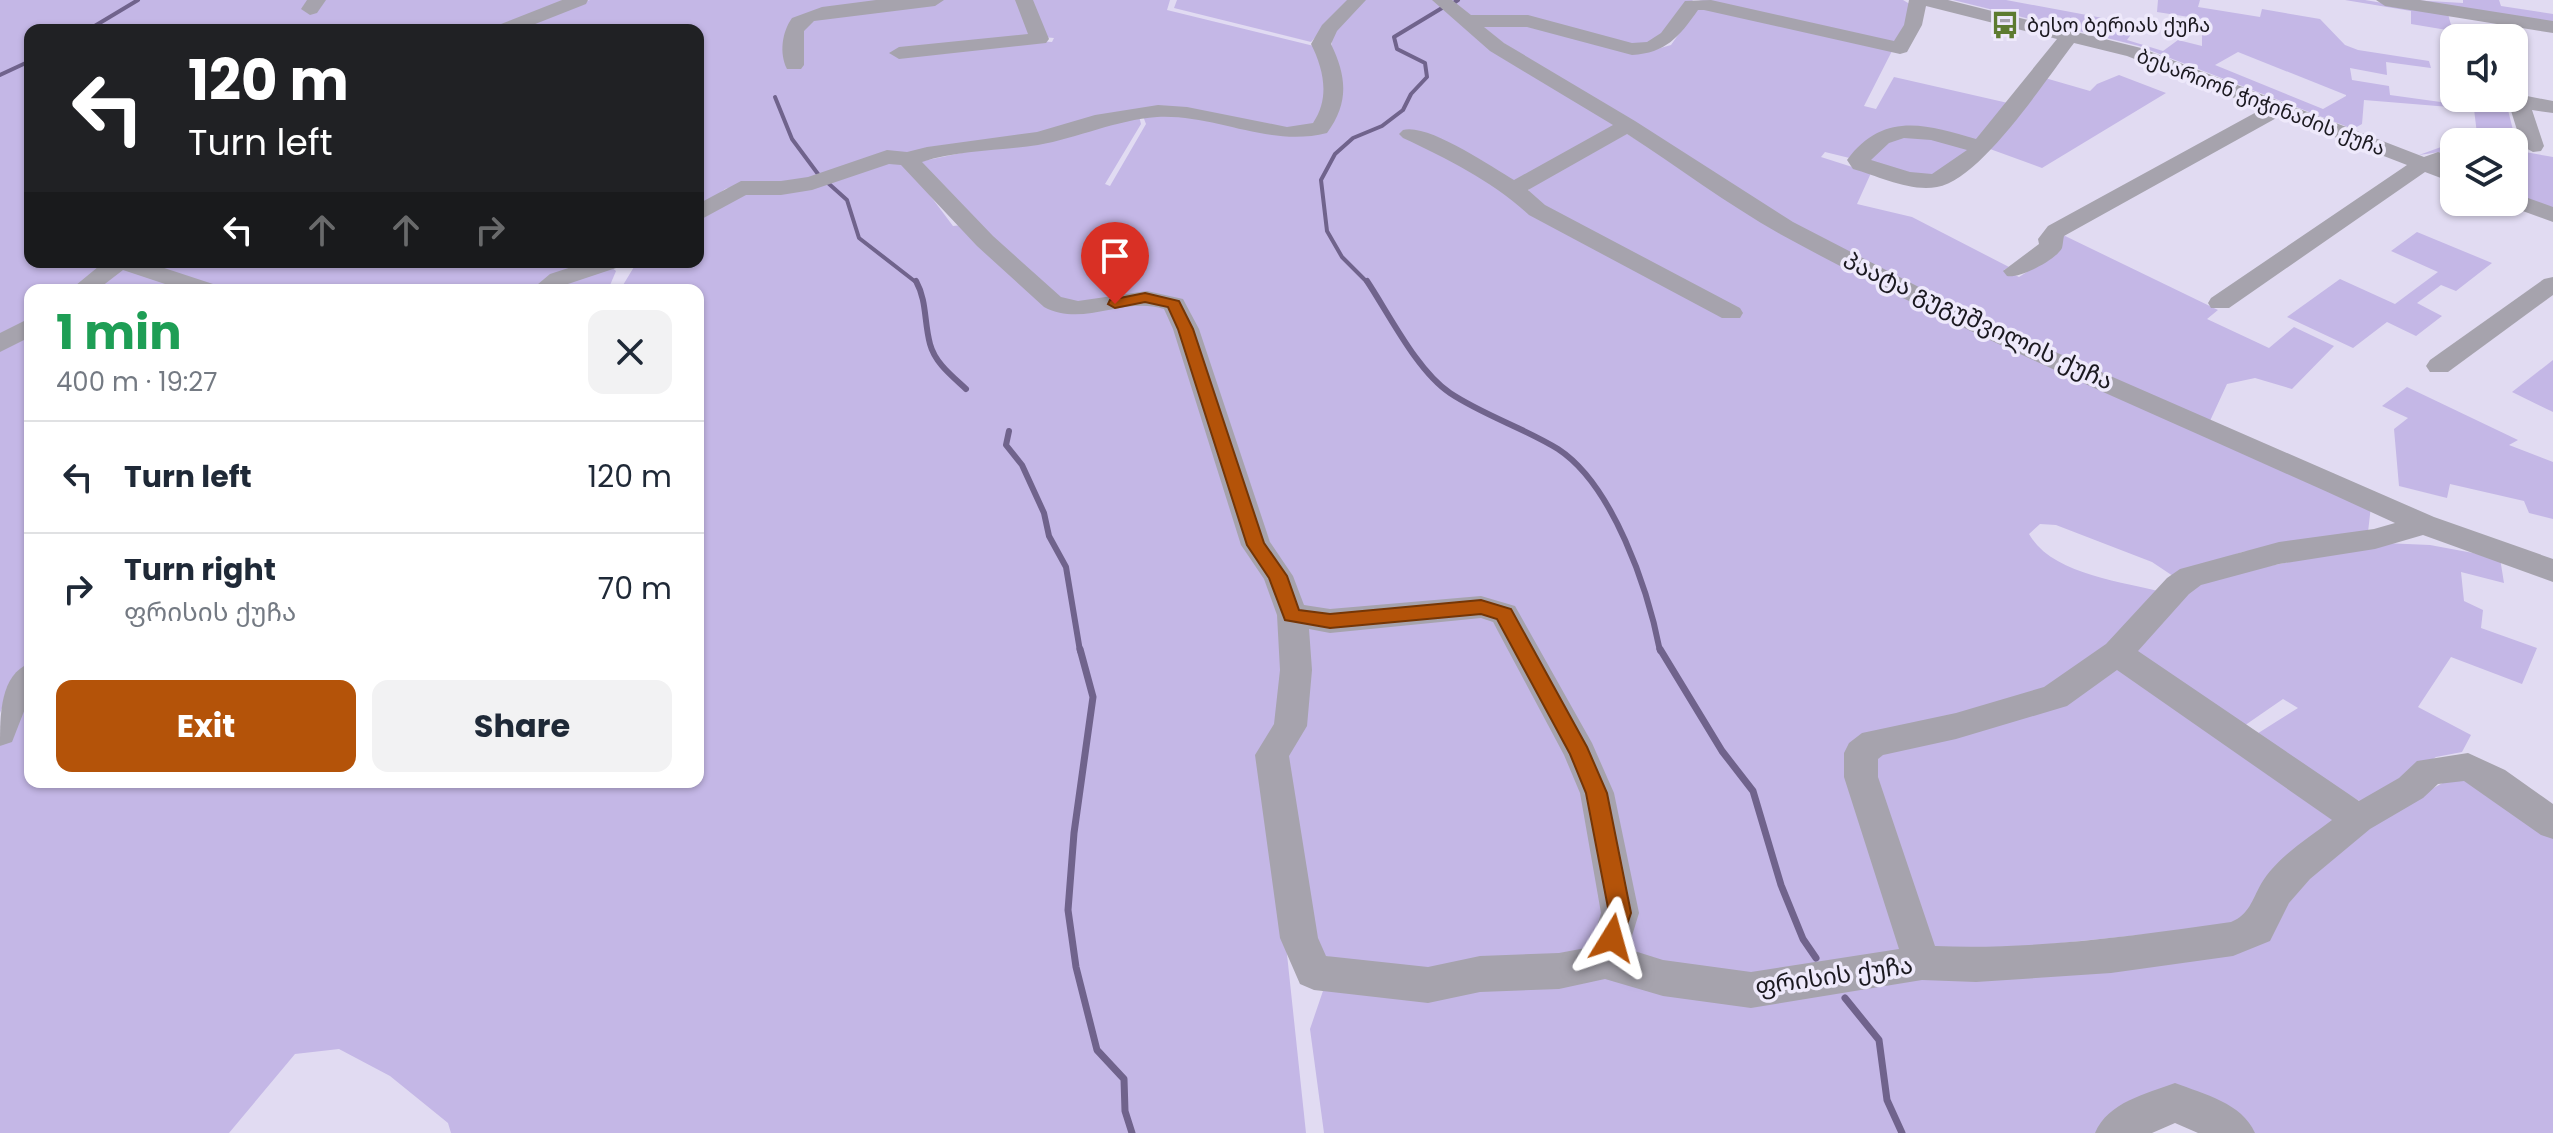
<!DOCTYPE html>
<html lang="en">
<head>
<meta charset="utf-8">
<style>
  body { margin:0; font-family:Poppins,"Noto Sans Georgian",sans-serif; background:#f2f2f3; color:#1f2937; height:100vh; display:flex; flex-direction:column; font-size:30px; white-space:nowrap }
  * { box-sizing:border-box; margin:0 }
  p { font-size:26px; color:#747a83 }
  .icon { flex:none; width:44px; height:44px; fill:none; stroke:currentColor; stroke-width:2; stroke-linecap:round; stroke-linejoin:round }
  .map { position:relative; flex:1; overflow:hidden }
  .details { position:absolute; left:24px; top:284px; width:680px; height:504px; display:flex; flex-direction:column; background:#fff; border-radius:16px; box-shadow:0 2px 6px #0004 }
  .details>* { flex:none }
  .banner { position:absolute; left:24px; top:24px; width:680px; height:244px; border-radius:16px; box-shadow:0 2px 6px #0004; background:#202124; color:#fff; overflow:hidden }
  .fabs { position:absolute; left:2440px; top:24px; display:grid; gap:16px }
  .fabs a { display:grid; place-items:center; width:88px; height:88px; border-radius:16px; background:#fff; box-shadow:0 2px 6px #0004; font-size:40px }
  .pin { position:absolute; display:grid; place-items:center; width:68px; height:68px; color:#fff; margin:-82px -34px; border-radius:50% 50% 50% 0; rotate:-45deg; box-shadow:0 0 8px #0007 }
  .pin .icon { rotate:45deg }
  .me { position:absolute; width:88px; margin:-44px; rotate:8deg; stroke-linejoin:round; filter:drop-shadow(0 0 6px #0008) }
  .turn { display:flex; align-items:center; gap:28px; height:168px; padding:0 32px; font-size:36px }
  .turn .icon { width:104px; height:104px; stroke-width:2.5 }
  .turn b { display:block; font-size:56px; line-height:68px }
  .lanes { display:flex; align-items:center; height:76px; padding:0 32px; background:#0003; justify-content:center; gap:40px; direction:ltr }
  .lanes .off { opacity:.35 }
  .round { display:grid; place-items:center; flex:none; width:84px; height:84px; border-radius:16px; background:#f2f2f3 }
  .headline { display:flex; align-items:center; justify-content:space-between; height:136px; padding:0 32px }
  h1 { font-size:48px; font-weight:700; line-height:60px; color:#1e9e55 }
  .button { display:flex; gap:16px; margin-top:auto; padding:16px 32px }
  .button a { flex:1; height:92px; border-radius:16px; background:#b45309; color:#fff; font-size:32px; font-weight:700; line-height:92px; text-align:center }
  .button a+a { background:#f2f2f3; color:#1f2937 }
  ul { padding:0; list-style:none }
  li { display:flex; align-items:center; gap:24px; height:112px; padding:0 32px; border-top:2px solid #e0e1e3 }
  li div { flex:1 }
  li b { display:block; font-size:30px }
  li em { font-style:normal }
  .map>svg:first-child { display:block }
  .green { fill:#c4b7e6; fill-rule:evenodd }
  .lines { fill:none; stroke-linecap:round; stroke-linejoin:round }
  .stream-far2 { stroke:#70638c; stroke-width:4 }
  .stream-far1 { stroke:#70638c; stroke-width:6 }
  .stream { stroke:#70638c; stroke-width:7 }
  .minor { fill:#a6a3ad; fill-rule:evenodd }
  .route { fill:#b45309; stroke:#753606; stroke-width:2 }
  .labels { text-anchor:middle; stroke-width:7; stroke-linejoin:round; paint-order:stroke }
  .far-poi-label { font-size:20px; fill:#1b1920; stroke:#eee9fb; text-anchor:start }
  .far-street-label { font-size:20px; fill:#1b1920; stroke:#eee9fb }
  .street-label { font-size:24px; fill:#1b1920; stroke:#eee9fb }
</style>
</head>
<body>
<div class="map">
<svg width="2553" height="1133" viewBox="0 0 2553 1133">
  <rect width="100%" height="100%" fill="#e1dbf2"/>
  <!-- green -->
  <g class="green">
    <polygon points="0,0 563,0 498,30 30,30 30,262 114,262 78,290 30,290 30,321 0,339"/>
    <polygon points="590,0 1021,0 1037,41 1052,42 1054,38 1042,37 1028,0 1170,0 1167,10 1318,47 1329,109 1305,130 1161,109 1036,136 953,148 808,180 744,183 725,189 698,210 698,30 508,30 565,7"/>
    <polygon points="1177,0 1349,0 1311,42 1174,8"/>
    <path d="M 1362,0 L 1434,0 L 1617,127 L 1517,184 L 1548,213 L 1528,192 L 1530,187 L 1624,132 L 1784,230 L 2371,506 L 2368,532 L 2242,552 L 2173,576 L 2152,562 L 2056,525 L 2040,524 L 2029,534 C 2052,575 2122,581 2165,593 L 2109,650 L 2043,693 L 1860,738 L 1905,949 L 1753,982 L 1625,959 L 1608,782 L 1511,613 L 1305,613 L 1283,577 L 1180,303 L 1063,307 L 918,162 L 1139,116 L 1141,124 L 1105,184 L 1110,186 L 1146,124 L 1143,116 L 1167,114 L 1323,132 L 1333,29 Z"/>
    <polygon points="1444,0 1693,0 1657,41 1640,46 1526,19 1467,19"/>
    <polygon points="1698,0 1903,0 1913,6 1898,41 1893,43"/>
    <path d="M 1953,0 L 2006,0 L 2119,21 L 2137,26 L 2127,40 L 2163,51 L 2178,40 L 2202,46 L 2202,19 L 2157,12 L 2158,0 L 2200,0 L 2198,7 L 2260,17 L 2262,9 L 2320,19 L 2345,45 L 2358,50 L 2429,61 L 2431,68 L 2386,62 L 2387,75 L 2350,68 L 2352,80 L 2389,86 L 2390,95 L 2455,104 L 2455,98 L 2505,98 L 2514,134 C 2501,147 2472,142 2454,142 L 2454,150 L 2419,155 L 2477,134 L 2474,109 L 2364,100 L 2362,124 L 2353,129 L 2139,46 ZM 2238,52 L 2346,95 L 2346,96 L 2323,109 L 2215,65 Z"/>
    <polygon points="2345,0 2365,0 2448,14 2451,25 2486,31 2488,38 2455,38 2453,31 2411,24 2411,11"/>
    <polygon points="2412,0 2463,3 2463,0 2499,0 2501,6 2553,14 2553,23"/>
    <polygon points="1698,7 1893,49 1864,106 1876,109 1894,77 2008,103 1972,151 1931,178 1825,152 1821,157 1871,173 1857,204 1912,217 2009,267 2004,270 2019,277 2057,253 2061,234 2218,310 2207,319 2269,348 2294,327 2334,346 2292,389 2255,378 2227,384 2209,423 2041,352 1788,226 1471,22 1510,22 1643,53 1671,45"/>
    <polygon points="2119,75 2166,93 2042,168 1990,149 2045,78 2090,91 2097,84"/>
    <polygon points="2514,150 2553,157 2553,209 2514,194"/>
    <polygon points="887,161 905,162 953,226 963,225 1048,308 1154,302 1175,316 1270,577 1292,667 1266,757 1306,1133 451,1133 448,1123 390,1076 339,1049 295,1054 229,1133 0,1133 0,746 15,732 30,681 30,782 698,782 698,290 620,290 637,262 698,262 698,217 723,199"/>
    <polygon points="2417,232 2492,263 2456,291 2441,285 2417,303 2442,316 2416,336 2387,322 2353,348 2287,317 2340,279 2395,304 2438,272 2391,251"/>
    <polygon points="139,262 599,262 537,290 217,290"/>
    <polygon points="121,265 199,290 89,290"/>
    <polygon points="611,267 616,271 608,290 551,290"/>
    <polygon points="30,330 30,667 10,688 0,713 0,349"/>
    <polygon points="2553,360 2553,412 2512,392"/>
    <polygon points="2407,387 2518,440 2509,445 2553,462 2553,519 2529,513 2524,501 2450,484 2447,498 2399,486 2394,429 2408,418 2382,406"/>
    <polygon points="2384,543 2430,545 2500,558 2504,583 2461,572 2464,601 2483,610 2481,628 2537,648 2522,684 2451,657 2418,707 2471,735 2462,752 2436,757 2366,805 2252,737 2298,708 2283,699 2241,728 2133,654 2195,581"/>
    <polygon points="1489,615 1584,776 1610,895 1589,954 1446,977 1362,966 1319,954 1278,762 1299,624"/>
    <polygon points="2115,664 2338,822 2246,924 1936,956 1869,781 1881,748"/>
    <polygon points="2448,780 2466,781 2553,835 2553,1133 2252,1133 2127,1107 2095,1133 1324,1133 1310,1029 1324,988 1612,974 1929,973 2230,950 2286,902 2307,875 2370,823"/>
  </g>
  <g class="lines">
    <!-- stream-far2 -->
    <g class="stream-far2">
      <polyline points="1455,2 1458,0"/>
      <polyline points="88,30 138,0"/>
      <polyline points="0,75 30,61"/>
      <polyline points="775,97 792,139 818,174"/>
      <polyline points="828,183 847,200 859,238 917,283"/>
      <polyline points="1368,283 1342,257 1327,231 1321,180 1335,154 1353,138 1382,126 1403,110 1411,94 1427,77 1425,63 1397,49 1394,37 1442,8"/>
    </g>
    <!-- stream-far1 -->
    <g class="stream-far1">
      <path d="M 916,281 C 927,301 924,322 930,344 C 935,363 952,376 966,389"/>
      <path d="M 1367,281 C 1389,314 1417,371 1450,393 C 1483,415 1524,428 1558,449 C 1613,485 1648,589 1660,651"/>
      <polyline points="1009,431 1006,445 1022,465 1044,513 1049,536 1066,567 1080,651"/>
    </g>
    <!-- stream -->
    <g class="stream">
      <polyline points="1080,649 1093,697 1074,833 1068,910 1076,967 1097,1050 1124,1079 1125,1111 1132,1133"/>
      <polyline points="1660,649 1722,751 1753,791 1781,885 1803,939 1816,958"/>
      <polyline points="1845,998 1879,1040 1887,1100 1902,1133"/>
    </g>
    <!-- minor -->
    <g class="minor">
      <polygon points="307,0 326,0 317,13 310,15 301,9"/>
      <polygon points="562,0 588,0 586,4 520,30 493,30 496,26"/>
      <path d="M 876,0 L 944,0 L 935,6 L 814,21 L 804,31 L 804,65 L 801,69 L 787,69 C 779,53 782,32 792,18 L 822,7 Z"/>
      <polygon points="1015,0 1033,0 1049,39 1046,43 899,59 889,53 899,47 1028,34"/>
      <path d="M 1347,0 L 1366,0 L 1337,31 L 1331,44 C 1347,77 1349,103 1327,133 C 1269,148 1216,114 1157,117 C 1116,120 1078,138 1038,145 C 1000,151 958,150 922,162 L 993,236 L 1061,297 L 1078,301 L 1147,291 L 1183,299 L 1199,329 L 1270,542 L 1293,576 L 1304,605 L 1330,609 L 1481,596 L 1515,606 L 1592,743 L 1614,793 L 1639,913 L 1628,949 L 1663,960 L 1751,972 L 1899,949 L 1844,777 L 1844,753 L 1849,743 L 1862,733 L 1956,713 L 2044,687 L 2106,644 L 2167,578 L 2180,569 L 2279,542 L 2374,529 L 2395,523 C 2189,428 1979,343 1780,234 C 1727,204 1678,167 1627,134 L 1528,190 L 1545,205 L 1740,308 L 1743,313 L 1740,318 L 1722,318 L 1529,215 C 1492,181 1448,159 1403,138 L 1399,134 L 1403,130 C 1428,123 1490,166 1514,180 L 1613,125 L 1490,51 L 1432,0 L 1452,0 L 1471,15 L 1528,15 L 1632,43 L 1647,42 L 1661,33 L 1685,1 L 1711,0 L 1894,41 L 1904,25 L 1909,0 L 1948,0 L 2141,48 L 2424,157 L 2438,152 L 2446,154 L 2449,159 L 2444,164 L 2454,168 L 2454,183 L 2425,172 L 2229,308 L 2211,308 L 2208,303 L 2211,298 L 2407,165 L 2280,116 L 2064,236 C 2063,240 2063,244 2062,248 C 2056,260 2019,279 2007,276 L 2003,271 L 2039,244 L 2038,239 L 2048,226 L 2262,109 L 2127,56 L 2074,43 C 2046,79 1981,180 1937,187 C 1910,192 1878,176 1853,169 L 1847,160 C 1883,111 1926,124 1976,139 L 2057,39 L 1926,6 L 1922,25 L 1907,52 L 1900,54 L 1704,10 L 1698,10 C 1679,37 1666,53 1632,55 L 1527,27 L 1484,27 L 1504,43 L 1635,121 L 1793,222 L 1942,299 L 2037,344 L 2434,517 L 2553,559 L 2553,582 L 2423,535 L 2375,549 L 2279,564 L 2201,585 L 2189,594 L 2138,651 L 2359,801 L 2399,778 L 2417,761 L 2468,753 L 2505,770 L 2553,804 L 2553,839 L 2541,835 L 2464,781 L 2438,784 L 2423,798 L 2370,829 L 2310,879 L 2289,903 L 2270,941 L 2233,956 L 2111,973 L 1976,982 L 1922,980 L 1751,1008 L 1663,996 L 1605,979 L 1559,989 L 1480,992 L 1428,1003 L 1314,990 L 1300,984 L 1280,938 L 1255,755 L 1274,724 L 1280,670 L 1277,615 L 1264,579 L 1241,545 L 1173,329 L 1164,309 C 1123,296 1084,328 1044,307 L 977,246 L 901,165 L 889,164 L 812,190 L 781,195 L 746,195 L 698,221 L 698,204 L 741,181 L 781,181 L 808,177 L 887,150 L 907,152 L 927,147 L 1037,132 L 1095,115 L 1158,105 L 1187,107 L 1287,127 L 1313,123 C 1330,98 1324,70 1311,44 L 1322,25 ZM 1904,138 L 1931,140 L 1967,150 L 1932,174 L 1910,172 L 1871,160 L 1889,143 ZM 1481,618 L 1493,622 L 1564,755 L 1580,793 L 1601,913 L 1591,947 L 1559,953 L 1480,956 L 1428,967 L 1326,956 L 1318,938 L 1289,756 L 1307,726 L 1312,670 L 1309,629 L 1330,633 ZM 2117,670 L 2332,820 C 2307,839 2277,857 2261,884 C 2252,900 2249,915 2231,922 C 2133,936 2034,950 1935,946 L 1878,777 L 1878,759 L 1883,755 L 1956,739 L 2067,706 Z"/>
      <polygon points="2376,0 2420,0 2553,21 2553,33 2385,6"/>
      <polygon points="2514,81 2521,83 2527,96 2553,101 2553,113 2532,110 2544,146 2541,151 2533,152 2522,146 2507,98 2514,98"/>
      <polygon points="2514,193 2553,207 2553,222 2506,205 2504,202 2514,202"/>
      <polygon points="104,262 146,262 216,285 219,290 183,290 123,270 97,290 70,290"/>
      <polygon points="587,262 623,262 619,267 568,284 559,290 531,290 550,274"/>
      <polygon points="2553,277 2553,295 2448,372 2430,372 2426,366 2430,360 2544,279"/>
      <polygon points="30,318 30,337 0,352 0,333"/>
      <path d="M 30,663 L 30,696 L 12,742 L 0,746 C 0,714 0,675 30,663 Z"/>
      <path d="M 2175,1083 C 2204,1094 2242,1103 2255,1133 L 2198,1133 L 2175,1123 L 2152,1133 L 2095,1133 C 2108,1102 2146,1094 2175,1083 Z"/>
    </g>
  </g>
  <!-- route -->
  <polygon class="route" points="1145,293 1179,301 1193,329 1264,543 1287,576 1299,610 1330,614 1481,600 1511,609 1587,747 1607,793 1631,913 1620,945 1612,948 1604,945 1601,938 1609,913 1586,793 1570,754 1497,619 1481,614 1330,628 1285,620 1269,578 1247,545 1178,329 1168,307 1145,302 1115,308 1108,304 1110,300"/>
  <!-- icons -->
  <defs>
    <symbol id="bus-bare" viewBox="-9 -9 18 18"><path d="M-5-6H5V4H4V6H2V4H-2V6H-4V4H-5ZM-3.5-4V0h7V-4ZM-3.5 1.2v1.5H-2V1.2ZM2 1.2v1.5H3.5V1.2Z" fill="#5d7b30" stroke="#eee9fb" stroke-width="2.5" paint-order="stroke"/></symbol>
  </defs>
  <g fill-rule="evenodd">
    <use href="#bus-bare" x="1985" y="5" width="40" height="40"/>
  </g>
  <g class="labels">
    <!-- far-poi labels -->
    <g class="far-poi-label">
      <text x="2027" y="32">ბესო ბერიას ქუჩა</text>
    </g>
    <!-- far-street labels -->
    <g class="far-street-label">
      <text transform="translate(2261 102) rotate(21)" y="7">ბესარიონ ჭიჭინაძის ქუჩა</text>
    </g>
    <!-- street labels -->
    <g class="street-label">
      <text transform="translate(1978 321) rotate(25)" y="8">პაატა გუგუშვილის ქუჩა</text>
      <text transform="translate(1834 976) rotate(-8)" y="8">ფრისის ქუჩა</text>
    </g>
  </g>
</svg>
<div class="fabs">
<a><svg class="icon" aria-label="sound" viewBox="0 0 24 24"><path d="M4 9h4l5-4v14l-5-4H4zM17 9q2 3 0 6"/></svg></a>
<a><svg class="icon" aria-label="layers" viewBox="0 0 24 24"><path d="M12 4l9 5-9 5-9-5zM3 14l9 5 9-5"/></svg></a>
</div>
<div class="pin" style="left:1115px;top:304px;background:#d93025"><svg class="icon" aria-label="arrive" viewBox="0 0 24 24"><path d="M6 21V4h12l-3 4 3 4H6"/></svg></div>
<svg class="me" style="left:1612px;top:938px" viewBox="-20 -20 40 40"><path d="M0-17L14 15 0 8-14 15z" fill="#b45309" stroke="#fff" stroke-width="4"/></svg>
<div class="banner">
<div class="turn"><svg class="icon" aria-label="left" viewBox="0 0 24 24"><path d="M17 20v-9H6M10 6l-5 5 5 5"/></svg><div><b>120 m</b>Turn left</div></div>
<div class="lanes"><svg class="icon" aria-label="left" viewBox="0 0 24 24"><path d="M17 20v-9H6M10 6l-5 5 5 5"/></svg><svg class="icon off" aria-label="ahead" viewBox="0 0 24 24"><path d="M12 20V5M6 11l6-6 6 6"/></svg><svg class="icon off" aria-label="ahead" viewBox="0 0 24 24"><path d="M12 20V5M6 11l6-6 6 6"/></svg><svg class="icon off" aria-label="right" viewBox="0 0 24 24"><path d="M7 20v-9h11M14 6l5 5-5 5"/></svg></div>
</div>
<section class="details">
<div class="headline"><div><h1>1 min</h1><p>400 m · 19:27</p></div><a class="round"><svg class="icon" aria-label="close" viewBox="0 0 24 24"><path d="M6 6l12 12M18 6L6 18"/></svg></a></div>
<ul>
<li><svg class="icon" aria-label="left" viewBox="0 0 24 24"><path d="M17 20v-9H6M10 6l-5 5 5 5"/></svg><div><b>Turn left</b></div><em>120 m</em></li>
<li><svg class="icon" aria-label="right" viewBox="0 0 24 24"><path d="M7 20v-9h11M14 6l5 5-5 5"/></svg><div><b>Turn right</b><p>ფრისის ქუჩა</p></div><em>70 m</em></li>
</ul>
<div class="button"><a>Exit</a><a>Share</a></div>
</section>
</div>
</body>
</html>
